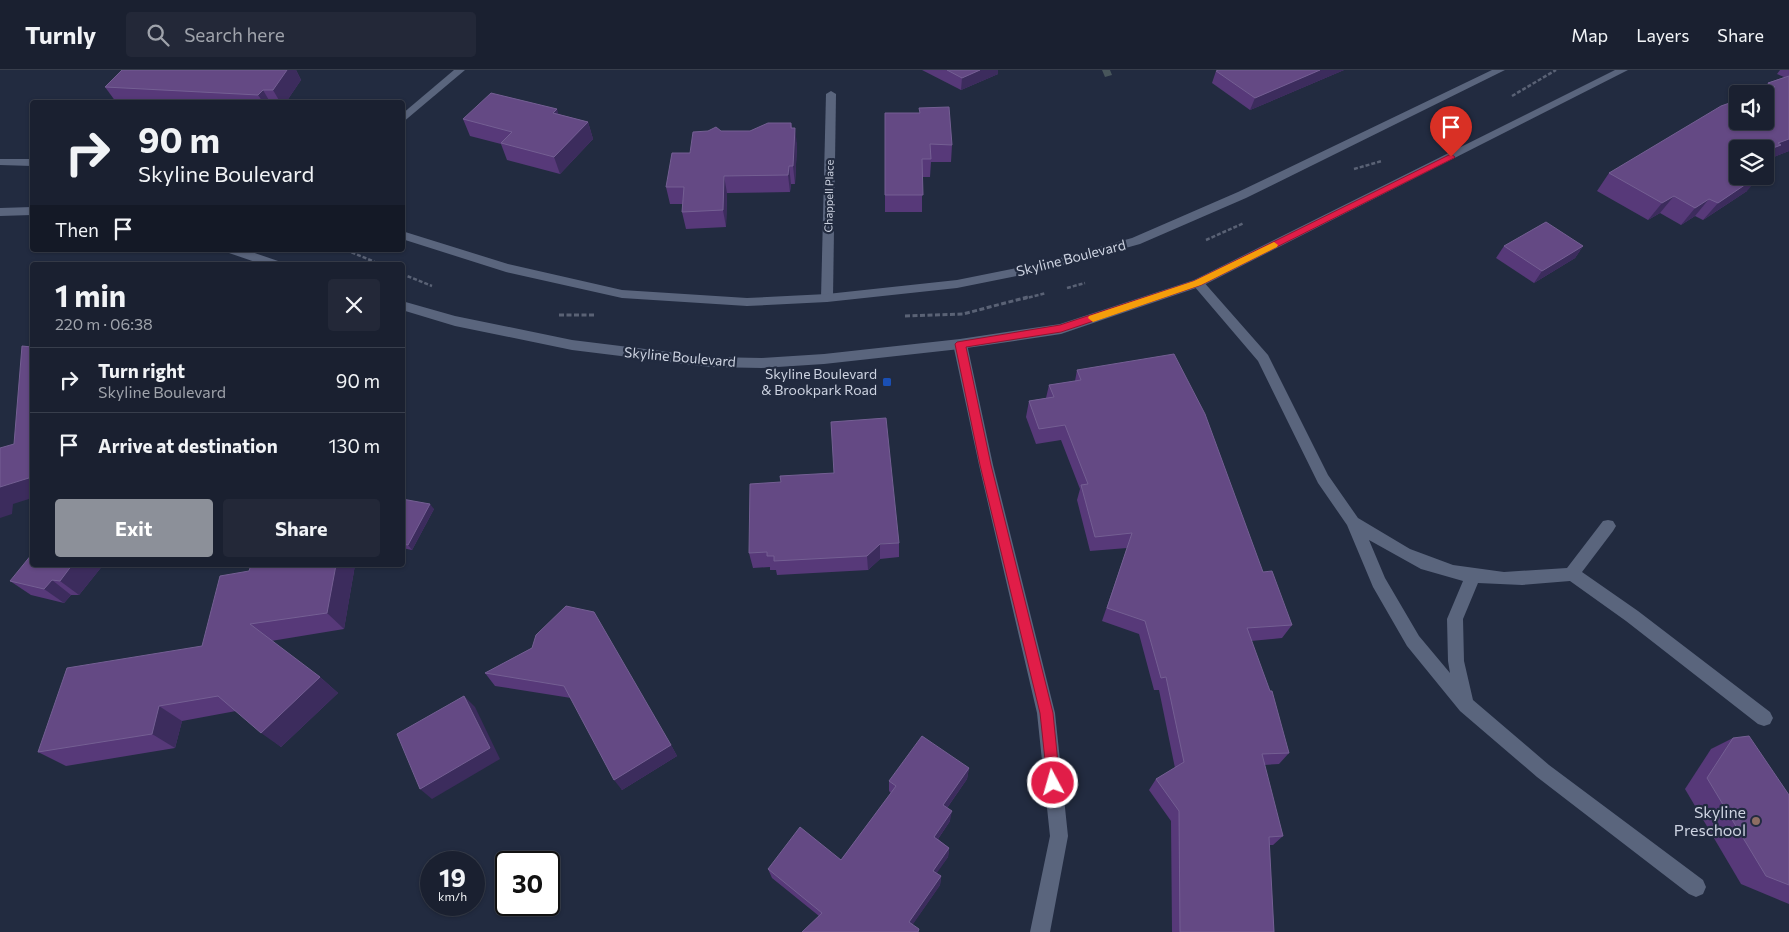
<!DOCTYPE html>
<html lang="en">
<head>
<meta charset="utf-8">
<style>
  body { margin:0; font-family:Commissioner,sans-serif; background:#232838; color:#f1f3f6; height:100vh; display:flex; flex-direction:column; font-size:19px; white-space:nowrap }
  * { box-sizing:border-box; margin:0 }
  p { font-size:16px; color:#9fa3ab }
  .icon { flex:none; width:28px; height:28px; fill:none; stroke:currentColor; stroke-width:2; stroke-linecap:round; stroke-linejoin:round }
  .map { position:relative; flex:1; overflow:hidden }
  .side { position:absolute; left:30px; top:192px; width:375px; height:305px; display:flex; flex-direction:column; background:#1a2030; border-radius:5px; box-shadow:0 1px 4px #0004,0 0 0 1px #383e4c }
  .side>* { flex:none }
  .guide { position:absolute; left:30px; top:30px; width:375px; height:152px; border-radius:5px; box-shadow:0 1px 4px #0004,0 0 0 1px #383e4c; background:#1a2030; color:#f1f3f6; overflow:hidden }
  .buttons { position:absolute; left:1729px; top:15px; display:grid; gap:10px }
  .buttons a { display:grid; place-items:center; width:45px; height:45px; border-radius:5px; background:#1a2030; box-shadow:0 1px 4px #0004,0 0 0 1px #383e4c; font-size:25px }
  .speed { position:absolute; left:420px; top:781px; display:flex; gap:10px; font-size:25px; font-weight:700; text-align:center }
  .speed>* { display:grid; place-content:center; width:65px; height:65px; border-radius:50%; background:#1a2030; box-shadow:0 1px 4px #0004,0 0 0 1px #383e4c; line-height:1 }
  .speed small { font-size:12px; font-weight:400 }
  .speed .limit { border:2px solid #111; border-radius:8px; background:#fff; color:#111 }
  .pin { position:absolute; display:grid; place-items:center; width:42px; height:42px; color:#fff; margin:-51px -21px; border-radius:50% 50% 50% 0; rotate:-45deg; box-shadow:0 0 5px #0007 }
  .pin .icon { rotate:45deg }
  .me { position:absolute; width:55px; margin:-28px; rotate:354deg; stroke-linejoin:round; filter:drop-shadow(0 0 4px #0008) }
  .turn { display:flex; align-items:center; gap:18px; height:105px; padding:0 25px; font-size:22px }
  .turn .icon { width:65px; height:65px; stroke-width:2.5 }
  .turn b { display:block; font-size:35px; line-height:42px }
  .then { display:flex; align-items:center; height:48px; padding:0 25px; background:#0003; gap:10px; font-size:19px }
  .round { display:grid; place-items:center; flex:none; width:52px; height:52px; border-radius:5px; background:#232838 }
  .headline { display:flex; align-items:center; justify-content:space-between; height:85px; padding:0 25px }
  h1 { font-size:30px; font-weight:700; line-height:38px }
  .primary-button { display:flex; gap:10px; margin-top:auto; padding:10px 25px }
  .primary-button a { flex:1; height:58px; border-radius:5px; background:#8c9099; color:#fff; font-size:20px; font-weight:700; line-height:58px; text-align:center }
  .primary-button a+a { background:#232838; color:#f1f3f6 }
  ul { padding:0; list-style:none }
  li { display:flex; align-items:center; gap:15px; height:65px; padding:0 25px; border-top:1px solid #383e4c }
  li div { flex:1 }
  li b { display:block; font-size:19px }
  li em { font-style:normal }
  header { display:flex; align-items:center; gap:30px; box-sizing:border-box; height:70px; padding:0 25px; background:#1a2030; border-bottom:1px solid #383e4c }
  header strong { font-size:24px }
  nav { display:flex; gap:28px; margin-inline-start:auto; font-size:18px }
  .search { width:350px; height:45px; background:#232838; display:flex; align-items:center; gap:12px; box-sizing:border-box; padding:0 18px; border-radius:5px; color:#9fa3ab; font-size:19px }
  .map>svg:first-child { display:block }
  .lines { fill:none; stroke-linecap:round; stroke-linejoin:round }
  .stream { fill:#48565b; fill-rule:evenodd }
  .path-far1 { stroke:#5a6275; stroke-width:2.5; stroke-dasharray:4 2; stroke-linecap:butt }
  .path { stroke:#5a6275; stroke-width:3; stroke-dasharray:5 2.5; stroke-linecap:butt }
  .service { fill:#5a657d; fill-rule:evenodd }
  .minor { fill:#5a657d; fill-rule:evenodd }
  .secondary { fill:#5a657d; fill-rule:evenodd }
  .wall { fill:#573979 }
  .shaded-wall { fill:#3c2c5d }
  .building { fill:#644984; stroke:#745f93 }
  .route { fill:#e11d48; stroke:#92132f }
  .slow { fill:#f59e0b }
  .transit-dot { fill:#1a4fb4; stroke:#222b40; stroke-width:2 }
  .education-dot { fill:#8d6e63; stroke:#222b40; stroke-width:2 }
  .labels { text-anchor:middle; stroke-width:4.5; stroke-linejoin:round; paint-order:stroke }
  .far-street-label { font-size:11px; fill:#cdd3e1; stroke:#222b40 }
  .street-label { font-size:14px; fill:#cdd3e1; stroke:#222b40 }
  .poi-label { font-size:14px; fill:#cdd3e1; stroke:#222b40; text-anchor:end }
  .near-poi-label { font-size:16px; fill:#cdd3e1; stroke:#222b40; text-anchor:end }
</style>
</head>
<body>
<header>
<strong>Turnly</strong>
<div class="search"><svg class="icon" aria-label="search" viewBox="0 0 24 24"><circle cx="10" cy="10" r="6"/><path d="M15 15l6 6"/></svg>Search here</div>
<nav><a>Map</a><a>Layers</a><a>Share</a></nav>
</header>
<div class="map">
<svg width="1789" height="862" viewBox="0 0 1789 862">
  <rect width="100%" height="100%" fill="#222b40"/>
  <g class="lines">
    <!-- stream -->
    <polygon class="stream" points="1102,0 1110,0 1112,5 1105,7"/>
    <!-- path-far1 -->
    <g class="path-far1">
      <polyline points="1512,26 1556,0"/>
      <polyline points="1354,99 1382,91"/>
      <polyline points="1206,170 1244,153"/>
      <polyline points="346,180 382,195"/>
      <polyline points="402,204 432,216"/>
      <polyline points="1067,218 1085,213"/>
      <polyline points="1023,229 1046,223"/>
    </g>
    <!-- path -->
    <g class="path">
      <polyline points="559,245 595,245"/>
      <polyline points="905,246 963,244 1028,227"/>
    </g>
    <!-- service -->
    <path class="service" d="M 1198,209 L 1202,210 L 1268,285 L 1328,405 L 1358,448 L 1410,479 L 1453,495 L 1504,502 L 1567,498 L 1603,451 L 1608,450 L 1613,451 L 1616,456 L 1613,461 L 1582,502 L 1638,541 L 1770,642 L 1773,648 L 1770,654 L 1764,656 L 1758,654 L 1626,551 L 1570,511 L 1522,515 L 1478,513 L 1463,549 L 1464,591 L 1473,630 L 1549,695 L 1703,810 L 1706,817 L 1703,824 L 1696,827 L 1689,824 L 1537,707 L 1460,641 L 1407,576 L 1373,517 L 1347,455 L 1318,413 L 1258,291 L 1194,216 L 1192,213 ZM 1369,470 L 1421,499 L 1463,511 L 1447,549 L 1448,591 L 1450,603 L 1419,566 L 1385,508 Z"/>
    <!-- minor -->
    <g class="minor">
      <polygon points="454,0 465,0 402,53 402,44"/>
      <polygon points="831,21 836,24 833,228 827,232 821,228 826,24"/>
      <polygon points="960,269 967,274 993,395 1055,643 1068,766 1050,862 1030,862 1050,766 1037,643 979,395 953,274"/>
    </g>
    <!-- secondary -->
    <g class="secondary">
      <polygon points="1492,0 1505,0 1246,128 1140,174 1046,200 957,218 827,232 747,236 622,228 506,202 402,169 402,161 508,194 622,220 747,228 827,224 957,210 1046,192 1132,168 1238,122"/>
      <polygon points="1615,0 1628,0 1202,216 1061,264 960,279 824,294 762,298 710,297 572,280 455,256 402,240 402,231 455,246 572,270 710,287 762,288 824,284 960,269 1060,254 1194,210"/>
      <polygon points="0,89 32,89 32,96 0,95"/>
      <polygon points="32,137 32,145 0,146 0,138"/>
      <polygon points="227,180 246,180 281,192 283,195 264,195 229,183"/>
    </g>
  </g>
  <!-- wall -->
  <g class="wall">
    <polygon points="287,0 296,0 301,10 286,32 116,32 105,17"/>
    <polygon points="922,0 998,0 998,4 961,20"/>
    <polygon points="1344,0 1250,40 1212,13 1216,1"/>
    <polygon points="1780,0 1789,0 1789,81 1771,88 1767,92 1765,93 1765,79 1738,79 1747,121 1703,150 1695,146 1681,155 1660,143 1648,150 1597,121 1609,103 1760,22 1768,13 1784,7 1777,4"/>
    <polygon points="885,43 952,75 951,92 931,92 930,107 922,107 922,142 885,142"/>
    <polygon points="558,44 588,52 593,69 560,104 507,90 501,74 470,66 463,49"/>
    <polygon points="791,53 792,58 797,75 795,114 791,114 790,122 727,123 726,157 686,159 682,142 683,134 670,134 666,117 690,83 750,61"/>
    <polygon points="1504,176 1583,176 1575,188 1534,213 1496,188"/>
    <polygon points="1077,300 1263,502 1292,555 1282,568 1251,571 1289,683 1279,694 1264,695 1283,766 1273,775 1269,775 1274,862 1172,862 1171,751 1149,720 1156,709 1175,698 1159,620 1154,620 1139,564 1102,551 1127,478 1090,481 1077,430 1080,419 1061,370 1036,374 1026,347 1029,331 1046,328 1049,315 1075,311"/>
    <polygon points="402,429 434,439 412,480 402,478"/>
    <polygon points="899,473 899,487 880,489 868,500 777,505 776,500 770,500 770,497 753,498 749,483"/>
    <polygon points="32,495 103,495 79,525 71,525 64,533 31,525 10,511"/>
    <polygon points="355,495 344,559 271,571 320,607 338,623 281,677 236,641 182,651 175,678 66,696 38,682 202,576"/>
    <polygon points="532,578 671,675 677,686 622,720 571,628 495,616 485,603"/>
    <polygon points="1733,668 1789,725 1789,834 1741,814 1685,719 1711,679"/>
    <polygon points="969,698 967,709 947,738 950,751 938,769 949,778 948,787 936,803 941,806 940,815 912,855 819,846 772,808 768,799 841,790 891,723 889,721 889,711"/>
  </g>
  <!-- shaded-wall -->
  <g class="shaded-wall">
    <polygon points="287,0 296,0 301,10 286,32 280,32 273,20"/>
    <polygon points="980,0 998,0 998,4 961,20 962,8"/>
    <polygon points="1320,0 1344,0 1250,40 1255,28"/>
    <polygon points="263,20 270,32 263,32 258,25"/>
    <polygon points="557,39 562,56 553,43"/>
    <polygon points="588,52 593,69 560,104 554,87"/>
    <polygon points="795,58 797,75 795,114 793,96"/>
    <polygon points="1789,69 1789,81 1771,88 1767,92 1765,93 1765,81 1778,73"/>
    <polygon points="789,96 791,114 790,122 788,105"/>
    <polygon points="724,106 727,123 726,157 723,140"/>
    <polygon points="1758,106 1760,106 1747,121 1703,150 1718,133"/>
    <polygon points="1674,126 1660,143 1648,150 1662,133"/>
    <polygon points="1709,129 1695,146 1681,155 1695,138"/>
    <polygon points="1583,176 1575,188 1534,213 1542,201"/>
    <polygon points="32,407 32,428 13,434 12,444 0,448 0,417"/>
    <polygon points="430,434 434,439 412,480 408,475"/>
    <polygon points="880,474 880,489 868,500 867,486"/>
    <polygon points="72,495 103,495 79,525 60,511"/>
    <polygon points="336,495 355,495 344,559 327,543"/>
    <polygon points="52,510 71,525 64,533 44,519"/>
    <polygon points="320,607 338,623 281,677 261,663"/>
    <polygon points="464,626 475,637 500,689 432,729 420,719"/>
    <polygon points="159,636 182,651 175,678 152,664"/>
    <polygon points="671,675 677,686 622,720 614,710"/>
    <polygon points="969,698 967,709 942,745 943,735"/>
    <polygon points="952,741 950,751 933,776 934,767"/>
    <polygon points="949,778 948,787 932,810 933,801"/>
    <polygon points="941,806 940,815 909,860 909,852"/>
  </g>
  <!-- building -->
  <g class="building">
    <polygon points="122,0 287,0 273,20 263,20 258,25 105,17"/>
    <polygon points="947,0 980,0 962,8"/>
    <polygon points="1219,0 1320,0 1255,28 1216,1"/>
    <polygon points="1789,6 1789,69 1778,73 1781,75 1765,81 1765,79 1738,79 1738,106 1758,106 1718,133 1709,129 1695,138 1674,126 1662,133 1609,103 1721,36 1738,30 1738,51 1765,51 1765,24 1756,24 1775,17 1768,13"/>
    <polygon points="491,23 557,39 553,43 588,52 554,87 501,73 512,62 463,49"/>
    <polygon points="949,37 952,75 930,74 931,89 922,89 923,125 885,125 885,43 920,43 919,38"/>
    <polygon points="768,53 791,53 791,58 795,58 793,96 789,96 788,105 724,106 723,140 682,142 684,117 666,117 672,83 690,83 693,62 708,61 716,57 721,61 750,61"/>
    <polygon points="1546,152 1583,176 1542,201 1504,176"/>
    <polygon points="22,276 32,277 32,407 0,417 0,378 14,374"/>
    <polygon points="1174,284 1205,344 1263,502 1272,501 1292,555 1247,558 1270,621 1272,621 1289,683 1262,684 1283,766 1269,767 1274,862 1180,862 1179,741 1156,709 1184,692 1166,607 1161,608 1145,551 1107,538 1132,463 1095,467 1081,415 1088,414 1065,355 1039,359 1029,331 1054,327 1049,315 1081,310 1077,300"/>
    <polygon points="886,348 899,473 880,474 867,486 774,491 774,486 767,486 767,482 749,483 750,414 781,412 780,406 834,403 831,352"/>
    <polygon points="402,429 430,434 408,475 402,474"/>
    <polygon points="32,484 32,495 72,495 60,511 52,510 44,519 10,511"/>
    <polygon points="251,495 336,495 327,543 250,554 320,607 261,663 218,626 159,636 152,664 38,682 67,598 202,576 220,506 249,501"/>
    <polygon points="566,536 594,542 671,675 614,710 564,616 485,603 532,578 536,565"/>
    <polygon points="464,626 490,678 420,719 397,664"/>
    <polygon points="922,666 969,698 943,735 952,741 934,767 949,778 933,801 941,806 909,852 919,859 918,862 802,862 822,843 768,799 800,757 841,790 896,716 889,711"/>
    <polygon points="1749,666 1789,725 1789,815 1766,806 1707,708 1733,668"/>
  </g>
  <!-- route -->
  <polygon class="route" points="1451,84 1455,87 1454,88 1201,215 1061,262 966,277 991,395 1053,643 1060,713 1058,718 1053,720 1048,718 1040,643 980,395 955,274 957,272 1060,255 1194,211"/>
  <!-- slow -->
  <polygon class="slow" points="1274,172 1278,175 1277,177 1201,215 1093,252 1088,248 1089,246 1194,211"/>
  <!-- markers -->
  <rect class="transit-dot" x="882" y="307" width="10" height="10" rx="2.5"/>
  <circle class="education-dot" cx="1756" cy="751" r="5"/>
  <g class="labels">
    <!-- far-street labels -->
    <g class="far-street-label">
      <text transform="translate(829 126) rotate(-89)" y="4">Chappell Place</text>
    </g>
    <!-- street labels -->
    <g class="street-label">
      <text transform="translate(1071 188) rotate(-14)" y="5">Skyline Boulevard</text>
      <text transform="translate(680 287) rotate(5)" y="5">Skyline Boulevard</text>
    </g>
    <!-- poi labels -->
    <g class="poi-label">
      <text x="877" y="309">Skyline Boulevard<tspan x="877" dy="16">&amp; Brookpark Road</tspan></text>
    </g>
    <!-- near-poi labels -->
    <g class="near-poi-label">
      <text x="1746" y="748">Skyline<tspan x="1746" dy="18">Preschool</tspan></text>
    </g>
  </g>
</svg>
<div class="buttons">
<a><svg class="icon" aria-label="sound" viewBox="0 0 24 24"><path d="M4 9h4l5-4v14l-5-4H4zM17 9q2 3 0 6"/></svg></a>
<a><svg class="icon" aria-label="layers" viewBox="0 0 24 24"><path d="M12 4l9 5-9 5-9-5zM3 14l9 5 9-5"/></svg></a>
</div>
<div class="speed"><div>19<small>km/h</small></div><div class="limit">30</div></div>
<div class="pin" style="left:1451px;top:87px;background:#d93025"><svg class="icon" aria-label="arrive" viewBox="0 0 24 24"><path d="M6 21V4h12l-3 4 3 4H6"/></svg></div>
<svg class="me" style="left:1053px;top:713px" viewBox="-20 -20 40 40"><circle r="17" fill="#e11d48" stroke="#fff" stroke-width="3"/><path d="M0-11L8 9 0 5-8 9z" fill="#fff"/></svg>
<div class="guide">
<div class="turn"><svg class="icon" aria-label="right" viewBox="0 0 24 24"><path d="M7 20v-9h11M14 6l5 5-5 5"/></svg><div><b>90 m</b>Skyline Boulevard</div></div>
<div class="then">Then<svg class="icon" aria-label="arrive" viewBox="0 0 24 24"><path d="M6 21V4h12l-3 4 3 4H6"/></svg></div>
</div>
<section class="side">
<div class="headline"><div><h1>1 min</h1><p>220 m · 06:38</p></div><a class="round"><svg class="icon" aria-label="close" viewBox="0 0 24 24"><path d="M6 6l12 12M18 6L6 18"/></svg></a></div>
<ul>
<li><svg class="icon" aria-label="right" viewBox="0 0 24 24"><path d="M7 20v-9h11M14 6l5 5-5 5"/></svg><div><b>Turn right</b><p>Skyline Boulevard</p></div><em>90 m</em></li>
<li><svg class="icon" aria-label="arrive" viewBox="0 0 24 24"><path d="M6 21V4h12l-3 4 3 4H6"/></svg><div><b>Arrive at destination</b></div><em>130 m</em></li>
</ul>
<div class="primary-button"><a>Exit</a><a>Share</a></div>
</section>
</div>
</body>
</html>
